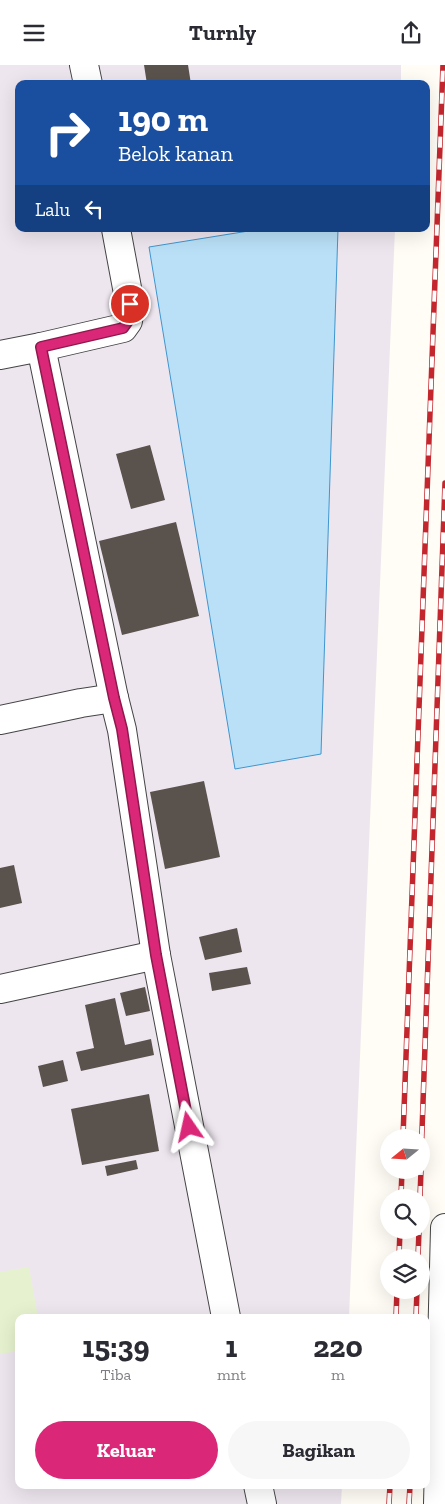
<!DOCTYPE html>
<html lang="id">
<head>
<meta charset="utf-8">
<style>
  body { margin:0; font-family:"Zilla Slab",serif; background:#f7f7f7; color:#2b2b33; height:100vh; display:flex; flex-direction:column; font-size:19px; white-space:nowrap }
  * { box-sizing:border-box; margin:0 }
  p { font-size:16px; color:#7c7c81 }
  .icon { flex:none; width:28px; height:28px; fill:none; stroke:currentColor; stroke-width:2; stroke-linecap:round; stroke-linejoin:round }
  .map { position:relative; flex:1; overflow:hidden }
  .drawer { position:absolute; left:15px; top:1249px; width:415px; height:175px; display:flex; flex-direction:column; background:#fff; border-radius:10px; box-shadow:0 5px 20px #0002 }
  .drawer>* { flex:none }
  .hud { position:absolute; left:15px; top:15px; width:415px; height:152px; border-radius:10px; box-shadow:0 5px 20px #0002; background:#1a4fa0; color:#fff; overflow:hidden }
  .needle { width:32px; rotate:252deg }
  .tools { position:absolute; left:380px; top:1064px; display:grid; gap:10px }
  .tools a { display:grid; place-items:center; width:50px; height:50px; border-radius:50%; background:#fff; box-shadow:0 5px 20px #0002; font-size:25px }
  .pin { position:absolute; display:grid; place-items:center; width:42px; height:42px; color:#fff; margin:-21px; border:2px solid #fff; border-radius:50%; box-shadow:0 1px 5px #0007 }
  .me { position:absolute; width:55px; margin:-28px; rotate:349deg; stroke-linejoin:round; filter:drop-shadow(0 0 4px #0008) }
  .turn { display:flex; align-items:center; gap:18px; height:105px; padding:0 20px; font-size:22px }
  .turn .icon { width:65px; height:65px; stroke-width:2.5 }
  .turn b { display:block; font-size:35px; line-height:42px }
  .then { display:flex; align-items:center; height:48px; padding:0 20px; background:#0003; gap:10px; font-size:19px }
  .eta { display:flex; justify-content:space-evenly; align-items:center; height:85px; text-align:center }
  .eta b { font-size:30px; font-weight:800; line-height:35px }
  .action { display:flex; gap:10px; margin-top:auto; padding:10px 20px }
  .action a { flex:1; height:58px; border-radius:30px; background:#db2777; color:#fff; font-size:20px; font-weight:800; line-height:58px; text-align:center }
  .action a+a { background:#f7f7f7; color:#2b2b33 }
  header { display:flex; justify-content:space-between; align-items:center; height:65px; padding:0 20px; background:#fff; font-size:22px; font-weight:800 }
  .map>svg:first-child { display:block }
  .industrial { fill:#eee6ef }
  .pitch { fill:#e6f2cf }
  .water { fill:#b9e0f7; stroke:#3f96cf }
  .building { fill:#5a524d }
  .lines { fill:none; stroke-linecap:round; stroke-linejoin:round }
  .minor-casing { stroke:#444; stroke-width:30 }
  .minor { stroke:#fff; stroke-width:28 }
  .rail-casing { stroke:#c4262e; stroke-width:5.5 }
  .rail { stroke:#fff; stroke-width:4; stroke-dasharray:11; stroke-linecap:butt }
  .route-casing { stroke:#8e194d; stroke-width:12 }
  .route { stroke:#db2777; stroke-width:9 }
</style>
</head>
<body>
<header><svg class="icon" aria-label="menu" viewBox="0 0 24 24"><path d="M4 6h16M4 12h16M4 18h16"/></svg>Turnly<svg class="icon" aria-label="share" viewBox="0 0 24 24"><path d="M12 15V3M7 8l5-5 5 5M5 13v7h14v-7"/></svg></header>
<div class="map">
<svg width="445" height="1439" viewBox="0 0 445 1439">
  <rect width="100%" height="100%" fill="#fffdf5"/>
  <!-- industrial -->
  <polygon class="industrial" points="0,0 401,0 401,19 19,19 19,164 395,164 349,1252 19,1252 19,1420 342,1420 341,1439 0,1439"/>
  <!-- pitch -->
  <polygon class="pitch" points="29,1202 38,1252 19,1252 19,1286 0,1289 0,1207"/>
  <!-- water -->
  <polygon class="water" points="261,164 338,164 321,689 235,704 149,182"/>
  <!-- building -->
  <g class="building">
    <polygon points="144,0 188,0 191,19 147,19"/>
    <polygon points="150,380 165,435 131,444 116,389"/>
    <polygon points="176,457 199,551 122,570 99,476"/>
    <polygon points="204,716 220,792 165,804 150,727"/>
    <polygon points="14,800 22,838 0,843 0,803"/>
    <polygon points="237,863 242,887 205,895 199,872"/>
    <polygon points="247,902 251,919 212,926 209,908"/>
    <polygon points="145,922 150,946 126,951 120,928"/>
    <polygon points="115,933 125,980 151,974 154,990 81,1006 76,987 94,983 85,940"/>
    <polygon points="63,995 68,1016 43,1022 38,1001"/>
    <polygon points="149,1029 159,1086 82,1100 71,1044"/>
    <polygon points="136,1095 138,1104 107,1111 105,1101"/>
  </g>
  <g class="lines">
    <defs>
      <g id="minor">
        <polyline points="84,0 88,19"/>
        <polyline points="41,282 123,263 128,256 130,239 116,164"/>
        <polyline points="0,290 41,282 114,633 122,665 156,890 226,1252"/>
        <polyline points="0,655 81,638 114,633"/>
        <polyline points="0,924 156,890"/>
        <polyline points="258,1420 262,1439"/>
        <polyline points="438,1439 445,1163"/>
      </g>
    </defs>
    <!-- minor casing -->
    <use href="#minor" class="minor-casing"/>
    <!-- minor -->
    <use href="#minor" class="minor"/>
    <defs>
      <g id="rail">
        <polyline points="403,1072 443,0"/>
        <polyline points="421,1094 445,418"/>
        <polyline points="401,1132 402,1105"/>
        <polyline points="420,1132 421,1105"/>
        <polyline points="399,1192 400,1165"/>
        <polyline points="418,1192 419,1165"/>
        <polyline points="396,1252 397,1225"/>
        <polyline points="416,1252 417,1225"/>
        <polyline points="389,1439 390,1420"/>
        <polyline points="409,1439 410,1420"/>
      </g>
    </defs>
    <!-- rail casing -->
    <use href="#rail" class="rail-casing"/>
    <!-- rail -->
    <use href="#rail" class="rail"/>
  </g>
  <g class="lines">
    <defs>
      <polyline id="route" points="130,239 128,256 123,263 41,282 114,633 122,664 156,890 189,1062"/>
    </defs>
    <!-- route casing -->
    <use href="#route" class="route-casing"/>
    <!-- route -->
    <use href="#route" class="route"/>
  </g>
</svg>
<div class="tools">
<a><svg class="needle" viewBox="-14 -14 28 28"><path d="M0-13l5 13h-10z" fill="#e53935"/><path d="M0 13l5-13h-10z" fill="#7c7c81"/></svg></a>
<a><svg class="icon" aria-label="search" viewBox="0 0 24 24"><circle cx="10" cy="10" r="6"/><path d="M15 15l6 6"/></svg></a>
<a><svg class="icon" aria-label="layers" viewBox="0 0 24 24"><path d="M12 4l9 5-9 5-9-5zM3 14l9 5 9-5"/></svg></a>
</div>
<div class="pin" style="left:130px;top:239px;background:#d93025"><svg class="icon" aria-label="arrive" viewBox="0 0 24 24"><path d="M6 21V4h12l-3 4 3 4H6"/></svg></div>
<svg class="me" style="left:189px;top:1062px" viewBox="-20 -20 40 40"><path d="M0-17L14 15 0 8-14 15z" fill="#db2777" stroke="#fff" stroke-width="4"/></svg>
<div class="hud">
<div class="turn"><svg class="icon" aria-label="right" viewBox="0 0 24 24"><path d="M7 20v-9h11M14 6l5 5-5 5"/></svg><div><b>190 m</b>Belok kanan</div></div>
<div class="then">Lalu<svg class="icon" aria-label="left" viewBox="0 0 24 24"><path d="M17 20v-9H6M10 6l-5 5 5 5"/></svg></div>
</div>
<section class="drawer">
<div class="eta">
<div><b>15:39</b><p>Tiba</p></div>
<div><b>1</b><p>mnt</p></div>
<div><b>220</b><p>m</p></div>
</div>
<div class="action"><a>Keluar</a><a>Bagikan</a></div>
</section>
</div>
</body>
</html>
